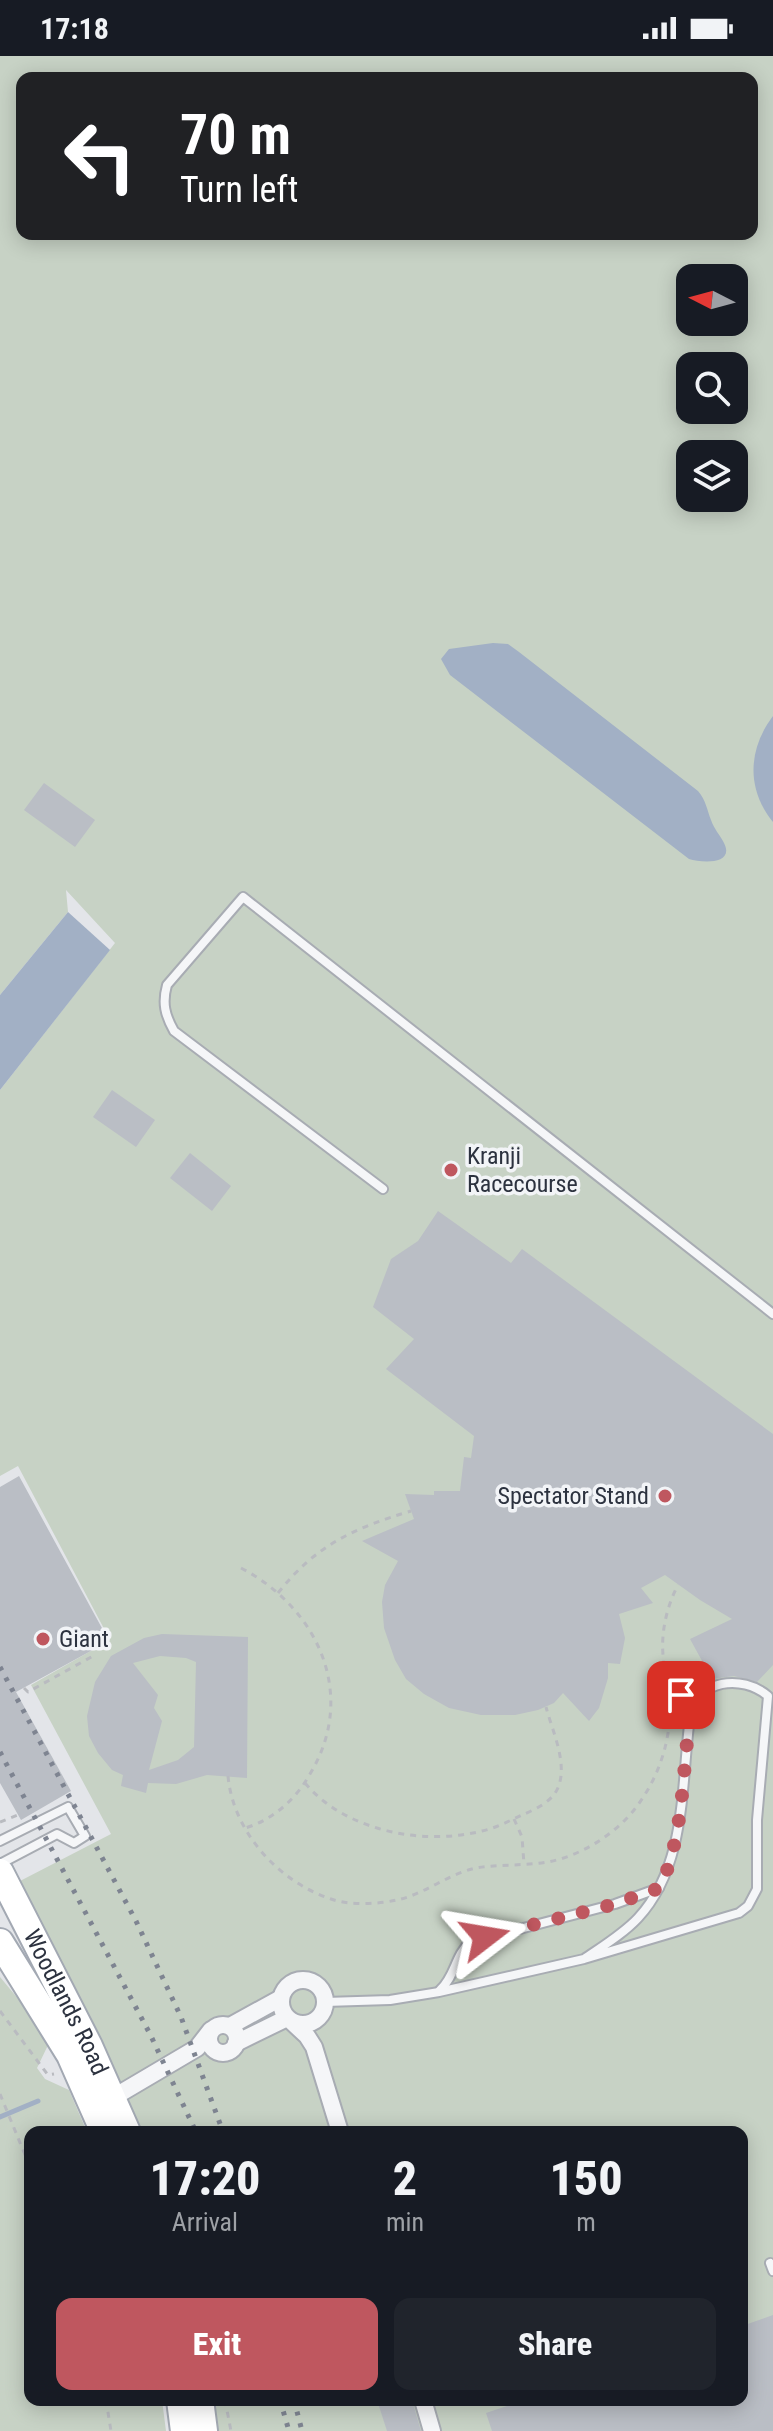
<!DOCTYPE html>
<html lang="en">
<head>
<meta charset="utf-8">
<style>
  body { margin:0; font-family:"Roboto Condensed",sans-serif; background:#20242c; color:#f1f3f6; height:100vh; display:flex; flex-direction:column; font-size:30px; white-space:nowrap }
  * { box-sizing:border-box; margin:0 }
  p { font-size:26px; color:#9ea1a6 }
  .icon { flex:none; width:44px; height:44px; fill:none; stroke:currentColor; stroke-width:2; stroke-linecap:round; stroke-linejoin:round }
  .map { position:relative; flex:1; overflow:hidden }
  .details { position:absolute; left:24px; top:2070px; width:724px; height:280px; display:flex; flex-direction:column; background:#171b24; border-radius:16px; box-shadow:0 4px 20px #0003 }
  .details>* { flex:none }
  .hud { position:absolute; left:16px; top:16px; width:742px; height:168px; border-radius:16px; box-shadow:0 4px 20px #0003; background:#202124; color:#fff; overflow:hidden }
  .needle { width:52px; rotate:276deg }
  .tools { position:absolute; left:676px; top:208px; display:grid; gap:16px }
  .tools a { display:grid; place-items:center; width:72px; height:72px; border-radius:16px; background:#171b24; box-shadow:0 4px 20px #0003; font-size:40px }
  .pin { position:absolute; display:grid; place-items:center; width:68px; height:68px; color:#fff; margin:-34px; border-radius:16px; box-shadow:0 4px 12px #0006 }
  .me { position:absolute; width:88px; margin:-44px; rotate:76deg; stroke-linejoin:round; filter:drop-shadow(0 0 6px #0008) }
  .turn { display:flex; align-items:center; gap:28px; height:168px; padding:0 32px; font-size:36px }
  .turn .icon { width:104px; height:104px; stroke-width:2.5 }
  .turn b { display:block; font-size:56px; line-height:68px }
  .eta { display:flex; justify-content:space-evenly; align-items:center; height:136px; text-align:center }
  .eta b { font-size:48px; font-weight:800; line-height:56px }
  .button { display:flex; gap:16px; margin-top:auto; padding:16px 32px }
  .button a { flex:1; height:92px; border-radius:16px; background:#bf575f; color:#fff; font-size:32px; font-weight:800; line-height:92px; text-align:center }
  .button a+a { background:#20242c; color:#f1f3f6 }
  .status { display:flex; justify-content:space-between; align-items:center; height:56px; padding:0 40px; background:#171b24; direction:ltr }
  .status svg { height:22px; fill:currentColor }
  .map>svg:first-child { display:block }
  .green { fill:#c7d2c5; fill-rule:evenodd }
  .water { fill:#a2b0c5 }
  .lines { fill:none; stroke-linecap:round; stroke-linejoin:round }
  .stream { stroke:#a2b0c5; stroke-width:5 }
  .building { fill:#babec5; fill-rule:evenodd }
  .lane-casing { stroke:#a8acb3; stroke-width:12 }
  .street-casing { stroke:#a8acb3; stroke-width:20 }
  .primary-casing { stroke:#a3a9b3; stroke-width:30 }
  .path { stroke:#b9bbc0; stroke-width:3; stroke-dasharray:6 6; stroke-linecap:butt }
  .lane { stroke:#f5f6f8; stroke-width:8 }
  .street { stroke:#f5f6f8; stroke-width:16 }
  .primary { stroke:#fff; stroke-width:26 }
  .rail { stroke:#7e8491; stroke-width:5; stroke-dasharray:4 8; stroke-linecap:butt }
  .route { stroke:#bf575f; stroke-width:14; stroke-dasharray:0 25.2 }
  .poi-dot { fill:#bf575f; stroke:#f2f4f7; stroke-width:3 }
  .labels { text-anchor:middle; stroke-width:7; stroke-linejoin:round; paint-order:stroke }
  .poi-label { font-size:24px; fill:#2c323f; stroke:#f2f4f7; text-anchor:start }
  .street-label { font-size:24px; fill:#2c323f; stroke:#f2f4f7 }
</style>
</head>
<body>
<div class="status"><b>17:18</b><svg viewBox="0 0 49 12"><path d="M0 12V9h3v3zM5 12V6h3v6zM10 12V3h3v9zM15 12V0h3v12zM26 1h20v11H26zM47 4h2v5h-2z"/></svg></div>
<div class="map">
<svg width="773" height="2375" viewBox="0 0 773 2375">
  <rect width="100%" height="100%" fill="#e3e5e9"/>
  <!-- green -->
  <g class="green">
    <path d="M 0,0 L 773,0 L 773,2375 L 214,2375 L 209,2344 L 742,2344 L 742,2076 L 137,2076 L 99,1985 L 20,1825 L 111,1778 L 31,1629 L 110,1584 L 18,1410 L 0,1420 L 0,1034 L 115,887 L 66,834 L 68,856 L 0,939 ZM 22,22 L 752,22 L 752,178 L 22,178 ZM 690,222 L 734,222 L 734,266 L 690,266 ZM 690,310 L 734,310 L 734,354 L 690,354 ZM 690,398 L 734,398 L 734,442 L 690,442 Z"/>
    <polygon points="0,1921 39,1968 49,1987 37,2012 45,2023 69,2034 87,2076 30,2076 30,2344 162,2344 166,2375 0,2375"/>
  </g>
  <!-- water -->
  <g class="water">
    <path d="M 493,587 L 508,588 L 519,596 L 698,735 C 706,744 707,754 711,764 C 714,773 720,779 724,787 C 735,809 702,807 689,803 L 450,619 L 441,603 L 449,593 Z"/>
    <path d="M 773,660 L 773,766 C 746,733 748,693 773,660 Z"/>
    <polygon points="68,856 110,894 0,1034 0,939"/>
  </g>
  <g class="lines">
    <!-- stream -->
    <polyline class="stream" points="0,2061 38,2045"/>
  </g>
  <!-- building -->
  <g class="building">
    <polygon points="44,727 95,764 75,791 24,754"/>
    <polygon points="112,1034 155,1064 136,1091 93,1061"/>
    <polygon points="190,1097 231,1130 212,1155 170,1122"/>
    <polygon points="438,1155 511,1207 522,1193 773,1378 773,1609 757,1626 734,1620 712,1623 690,1583 732,1563 700,1544 665,1519 641,1532 653,1547 619,1558 625,1582 620,1608 608,1607 608,1622 599,1652 589,1665 563,1637 554,1647 538,1654 515,1659 481,1659 449,1652 424,1638 406,1623 395,1604 384,1572 382,1546 385,1529 398,1505 362,1485 414,1463 405,1438 434,1439 434,1435 460,1435 464,1401 471,1402 474,1380 386,1313 414,1283 373,1251 391,1203 418,1185"/>
    <polygon points="19,1420 109,1585 16,1636 71,1735 21,1764 0,1727 0,1431"/>
    <path d="M 162,1578 L 248,1581 L 247,1722 L 207,1719 L 176,1728 L 148,1727 L 146,1737 L 121,1730 L 123,1719 L 112,1714 L 98,1697 L 89,1680 L 87,1660 L 95,1626 L 111,1600 L 144,1582 ZM 160,1600 L 186,1602 L 196,1606 L 194,1691 L 178,1704 L 149,1714 L 162,1665 L 154,1652 L 158,1639 L 133,1607 Z"/>
    <polygon points="773,2259 773,2375 492,2375 486,2357 525,2344 742,2344 742,2270"/>
    <polygon points="377,2344 412,2344 421,2375 387,2375"/>
  </g>
  <g class="lines">
    <defs>
      <g id="lane">
        <path d="M 383,1133 L 174,975 C 165,959 162,947 167,929 L 243,841 L 773,1258"/>
        <polyline points="0,1785 68,1751 85,1780 74,1787 57,1778 0,1808"/>
        <path d="M 440,1934 C 455,1921 455,1899 470,1886 L 615,1848 L 659,1832"/>
        <path d="M 325,1946 L 390,1944 L 439,1936 L 584,1903 L 739,1857 L 748,1850 L 757,1833 L 757,1764 L 768,1640 C 742,1618 697,1623 690,1661 C 681,1728 687,1809 638,1862 C 623,1878 603,1890 584,1903"/>
        <polyline points="770,2207 773,2215"/>
      </g>
      <g id="street">
        <circle cx="303" cy="1946" r="22"/>
        <polyline points="292,1966 307,1980 314,1991 340,2076"/>
        <circle cx="223" cy="1983" r="14"/>
        <polyline points="230,1970 281,1942"/>
        <polyline points="236,1987 287,1962"/>
        <polyline points="114,2041 197,1992 211,1974"/>
        <polyline points="423,2344 432,2375"/>
      </g>
      <g id="primary">
        <path id="s1" d="M 0,1816 L 89,1990 L 127,2076"/>
        <polyline points="0,1886 70,1999 104,2076"/>
        <polyline points="180,2344 184,2375"/>
        <polyline points="200,2344 204,2375"/>
      </g>
    </defs>
    <!-- lane casing -->
    <use href="#lane" class="lane-casing"/>
    <!-- street casing -->
    <use href="#street" class="street-casing"/>
    <!-- primary casing -->
    <use href="#primary" class="primary-casing"/>
    <!-- path -->
    <g class="path">
      <path d="M 241,1512 C 318,1552 358,1639 310,1718 C 296,1743 273,1764 245,1772"/>
      <path d="M 278,1537 C 316,1489 354,1472 411,1455"/>
      <polyline points="24,1632 28,1636 93,1600"/>
      <polyline points="668,1640 684,1640"/>
      <path d="M 228,1720 C 233,1776 279,1826 331,1843 C 350,1850 378,1848 397,1844 C 425,1838 448,1818 476,1812 C 499,1808 524,1810 548,1806 C 580,1800 614,1779 634,1754 C 656,1726 668,1694 670,1659 C 671,1639 664,1619 663,1599 C 661,1575 667,1550 678,1529"/>
      <path d="M 305,1727 C 345,1775 423,1790 482,1775 C 496,1772 509,1765 522,1759 C 536,1753 554,1745 559,1729 C 567,1705 552,1674 546,1651"/>
      <polyline points="514,1763 522,1781 524,1808"/>
      <polyline points="0,1766 18,1759"/>
      <polyline points="0,1955 48,2019 54,2018"/>
      <polyline points="0,2038 30,2111"/>
      <polyline points="106,2344 111,2375"/>
      <polyline points="225,2344 231,2375"/>
    </g>
    <!-- lane -->
    <use href="#lane" class="lane"/>
    <!-- street -->
    <use href="#street" class="street"/>
    <!-- primary -->
    <use href="#primary" class="primary"/>
    <!-- rail -->
    <g class="rail">
      <polyline points="0,1611 136,1865 181,1961 223,2076"/>
      <polyline points="0,1696 150,1978 196,2076"/>
      <polyline points="280,2344 289,2375"/>
      <polyline points="294,2344 302,2375"/>
    </g>
  </g>
  <g class="lines">
    <!-- route -->
    <path class="route" d="M 485,1881 L 615,1848 L 660,1832 C 684,1779 682,1718 690,1661 L 696,1644 L 681,1639"/>
  </g>
  <!-- markers -->
  <g class="poi-dot">
    <circle cx="451" cy="1114" r="8"/>
    <circle cx="665" cy="1440" r="8"/>
    <circle cx="43" cy="1583" r="8"/>
  </g>
  <g class="labels">
    <!-- poi labels -->
    <g class="poi-label">
      <text x="467" y="1108">Kranji<tspan x="467" dy="28">Racecourse</tspan></text>
      <text x="649" y="1448" text-anchor="end">Spectator Stand</text>
      <text x="59" y="1591">Giant</text>
    </g>
    <!-- street labels -->
    <g class="street-label">
      <text dy="8" stroke="none"><textPath href="#s1" startOffset="146">Woodlands Road</textPath></text>
    </g>
  </g>
</svg>
<div class="tools">
<a><svg class="needle" viewBox="-14 -14 28 28"><path d="M0-13l5 13h-10z" fill="#e53935"/><path d="M0 13l5-13h-10z" fill="#9ea1a6"/></svg></a>
<a><svg class="icon" aria-label="search" viewBox="0 0 24 24"><circle cx="10" cy="10" r="6"/><path d="M15 15l6 6"/></svg></a>
<a><svg class="icon" aria-label="layers" viewBox="0 0 24 24"><path d="M12 4l9 5-9 5-9-5zM3 14l9 5 9-5"/></svg></a>
</div>
<div class="pin" style="left:681px;top:1639px;background:#d93025"><svg class="icon" aria-label="arrive" viewBox="0 0 24 24"><path d="M6 21V4h12l-3 4 3 4H6"/></svg></div>
<svg class="me" style="left:485px;top:1881px" viewBox="-20 -20 40 40"><path d="M0-17L14 15 0 8-14 15z" fill="#bf575f" stroke="#fff" stroke-width="4"/></svg>
<div class="hud">
<div class="turn"><svg class="icon" aria-label="left" viewBox="0 0 24 24"><path d="M17 20v-9H6M10 6l-5 5 5 5"/></svg><div><b>70 m</b>Turn left</div></div>
</div>
<section class="details">
<div class="eta">
<div><b>17:20</b><p>Arrival</p></div>
<div><b>2</b><p>min</p></div>
<div><b>150</b><p>m</p></div>
</div>
<div class="button"><a>Exit</a><a>Share</a></div>
</section>
</div>
</body>
</html>
